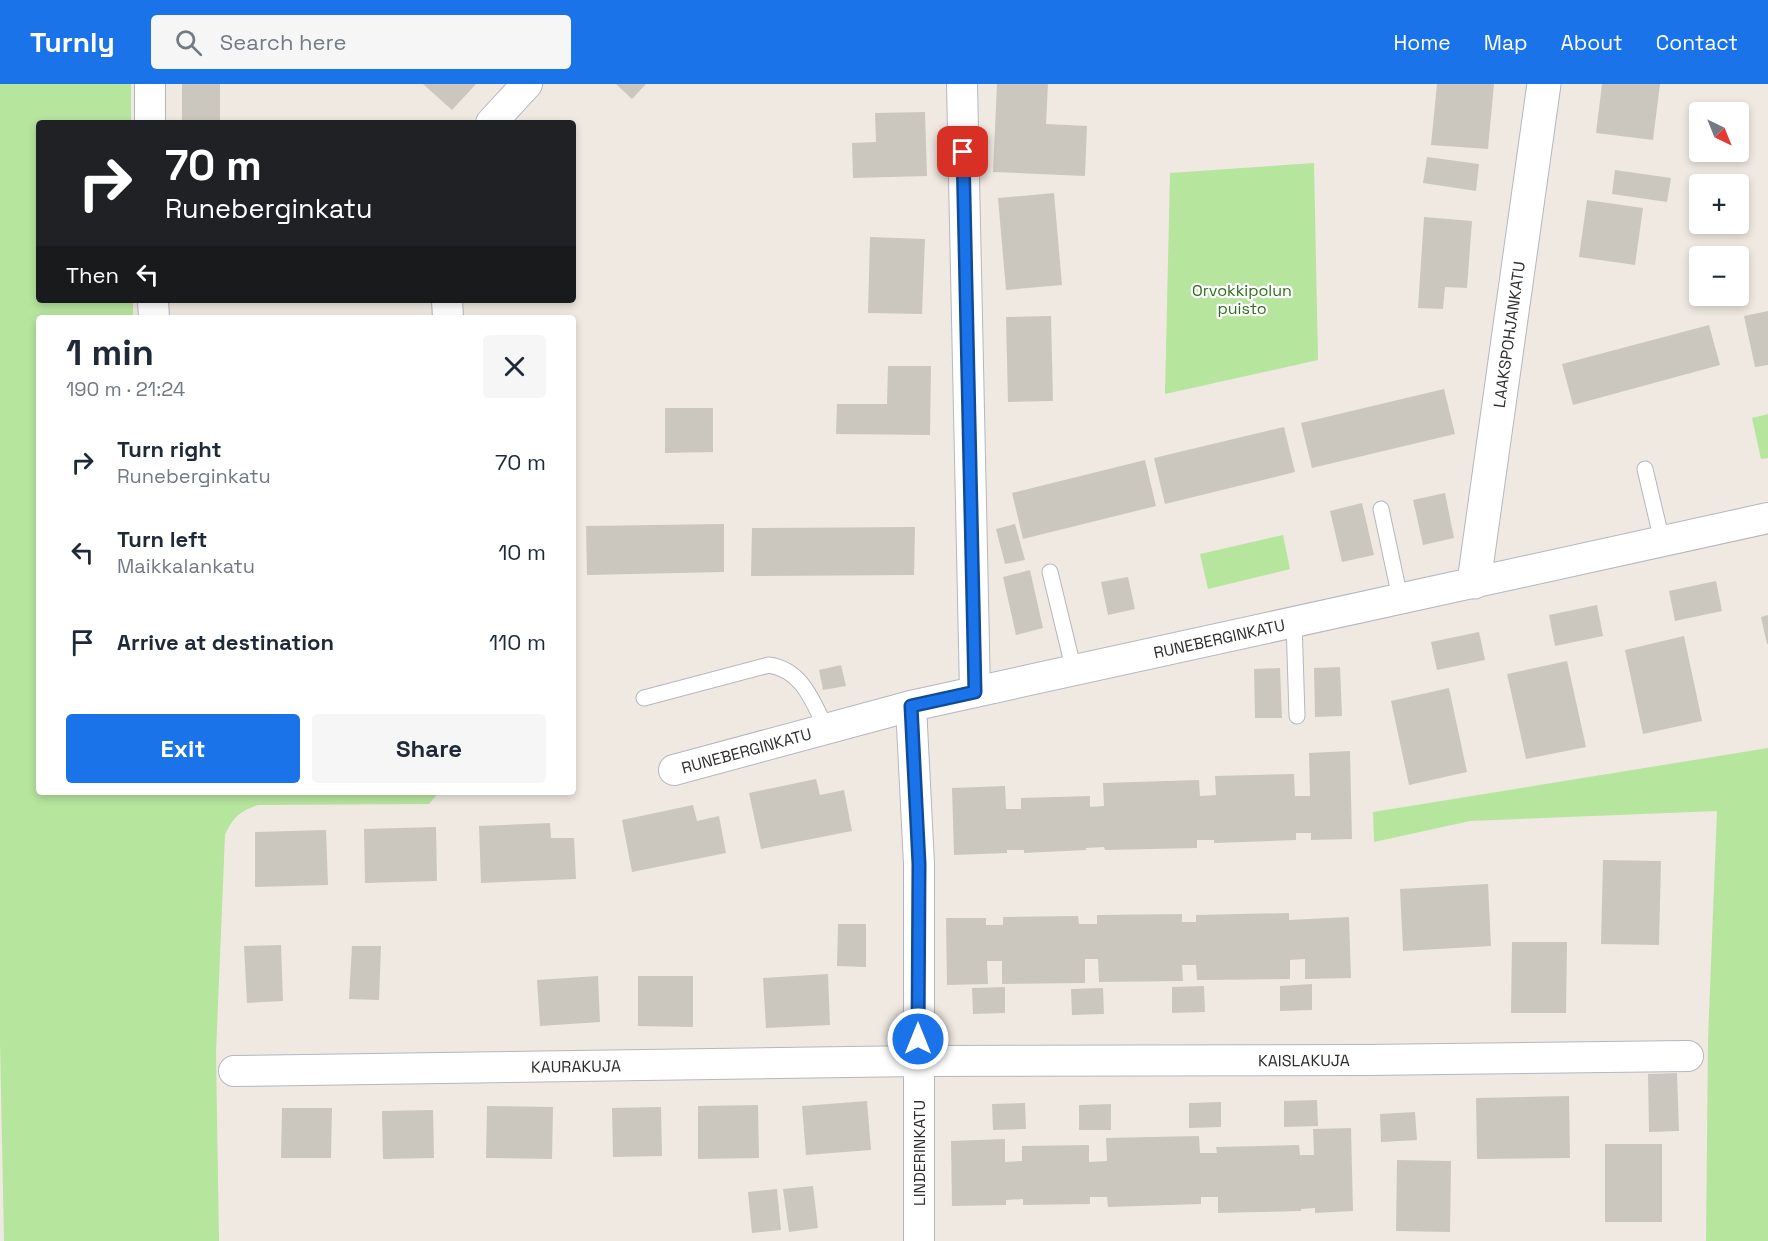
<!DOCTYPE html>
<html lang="en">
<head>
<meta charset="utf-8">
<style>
  body { margin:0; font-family:"Space Grotesk",sans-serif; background:#f6f6f7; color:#1f2937; height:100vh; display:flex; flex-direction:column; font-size:22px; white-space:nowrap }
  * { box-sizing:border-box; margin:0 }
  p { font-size:20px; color:#747a83 }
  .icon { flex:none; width:33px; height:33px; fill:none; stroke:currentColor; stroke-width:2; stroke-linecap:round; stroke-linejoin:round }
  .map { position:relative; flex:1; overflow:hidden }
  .side { position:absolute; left:36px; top:231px; width:540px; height:480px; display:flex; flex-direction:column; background:#fff; border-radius:6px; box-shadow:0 3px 9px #0003 }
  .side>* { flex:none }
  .banner { position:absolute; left:36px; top:36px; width:540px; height:183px; border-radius:6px; box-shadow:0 3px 9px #0003; background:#202124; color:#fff; overflow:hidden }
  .needle { width:39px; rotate:137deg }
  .tools { position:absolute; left:1689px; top:18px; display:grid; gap:12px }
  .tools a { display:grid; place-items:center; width:60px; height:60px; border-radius:6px; background:#fff; box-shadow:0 3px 9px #0003; font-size:30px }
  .pin { position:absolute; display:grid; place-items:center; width:51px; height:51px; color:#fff; margin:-26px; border-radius:12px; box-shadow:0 3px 9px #0006 }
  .me { position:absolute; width:66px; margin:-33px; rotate:0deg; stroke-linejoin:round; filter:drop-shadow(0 0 4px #0008) }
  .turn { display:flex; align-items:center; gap:21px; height:126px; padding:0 30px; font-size:27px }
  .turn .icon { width:78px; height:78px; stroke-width:2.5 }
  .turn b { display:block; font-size:42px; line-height:51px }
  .then { display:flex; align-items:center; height:57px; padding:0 30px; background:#0003; gap:12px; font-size:22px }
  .round { display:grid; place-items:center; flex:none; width:63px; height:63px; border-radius:6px; background:#f6f6f7 }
  .summary { display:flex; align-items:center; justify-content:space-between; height:102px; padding:0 30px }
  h1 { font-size:36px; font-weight:800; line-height:45px }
  .action { display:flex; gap:12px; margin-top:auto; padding:12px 30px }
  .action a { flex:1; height:69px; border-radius:6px; background:#1a73e8; color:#fff; font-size:24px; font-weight:800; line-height:69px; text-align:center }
  .action a+a { background:#f6f6f7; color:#1f2937 }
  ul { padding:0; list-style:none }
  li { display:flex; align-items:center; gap:18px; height:90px; padding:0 30px }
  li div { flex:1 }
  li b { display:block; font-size:22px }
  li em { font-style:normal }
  header { display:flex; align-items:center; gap:36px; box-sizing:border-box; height:84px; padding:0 30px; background:#1a73e8; color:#fff }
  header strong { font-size:28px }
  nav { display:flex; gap:33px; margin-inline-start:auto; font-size:21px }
  .search { width:420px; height:54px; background:#f6f6f7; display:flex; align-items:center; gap:15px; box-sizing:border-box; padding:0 21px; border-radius:6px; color:#747a83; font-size:22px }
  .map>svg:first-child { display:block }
  .green { fill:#b6e59e }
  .building { fill:#cbc7bf }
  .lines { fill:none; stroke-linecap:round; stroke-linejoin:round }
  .lane-casing { stroke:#b4b7c1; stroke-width:17 }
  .street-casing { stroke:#b4b7c1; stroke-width:32 }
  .secondary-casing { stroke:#b4b7c1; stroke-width:35 }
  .lane { stroke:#fff; stroke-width:15 }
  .street { stroke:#fff; stroke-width:30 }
  .secondary { stroke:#fff; stroke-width:33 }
  .route-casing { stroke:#114b97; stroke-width:15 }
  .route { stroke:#1a73e8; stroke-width:10 }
  .labels { text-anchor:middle; stroke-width:4.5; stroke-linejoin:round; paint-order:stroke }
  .park-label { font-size:16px; fill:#2c6e1b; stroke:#fff }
  .street-label { font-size:16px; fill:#2e2e2e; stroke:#fff }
</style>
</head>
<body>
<header>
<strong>Turnly</strong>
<div class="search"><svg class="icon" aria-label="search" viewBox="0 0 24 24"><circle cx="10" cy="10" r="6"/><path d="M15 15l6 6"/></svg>Search here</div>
<nav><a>Home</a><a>Map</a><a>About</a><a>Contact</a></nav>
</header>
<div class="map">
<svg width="1768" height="1157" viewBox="0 0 1768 1157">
  <rect width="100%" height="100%" fill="#efe9e1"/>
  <!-- green -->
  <g class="green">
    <path d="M 0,0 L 131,0 L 131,39 L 39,39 L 39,216 L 133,216 L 133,234 L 39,234 L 39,708 L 439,708 L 429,720 L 258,721 C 240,727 233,733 225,751 L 216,969 L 219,1157 L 4,1157 L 0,958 Z"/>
    <polygon points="1314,79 1318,276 1165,310 1170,89"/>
    <polygon points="1768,330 1768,374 1761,375 1752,334"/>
    <polygon points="1283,451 1290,485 1208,505 1200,470"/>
    <polygon points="1768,664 1768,1157 1706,1157 1708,957 1717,727 1470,737 1374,758 1373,728"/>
  </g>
  <!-- building -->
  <g class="building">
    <rect x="182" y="0" width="38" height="39"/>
    <polygon points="423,0 476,0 452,26"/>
    <polygon points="616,0 646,0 632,15"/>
    <polygon points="997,0 1048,0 1046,40 1087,42 1085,92 993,88"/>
    <polygon points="1437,0 1494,0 1488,65 1431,61"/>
    <polygon points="1602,0 1660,0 1653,56 1596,49"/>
    <polygon points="925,28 927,92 853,94 852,59 876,58 875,29"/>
    <polygon points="1427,73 1479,80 1476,107 1423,99"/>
    <polygon points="1615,86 1671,94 1667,118 1612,110"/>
    <polygon points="1054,109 1062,201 1006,206 998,114"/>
    <polygon points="1587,116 1643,124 1635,181 1579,173"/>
    <polygon points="1424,133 1472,137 1467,204 1445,203 1443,225 1418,224"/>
    <polygon points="870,153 925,155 922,230 868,229"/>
    <polygon points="1768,227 1768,281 1755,283 1744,232"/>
    <polygon points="1051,232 1053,317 1008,318 1006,233"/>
    <polygon points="1709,241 1720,281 1573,321 1562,280"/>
    <polygon points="888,282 931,282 930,351 836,350 837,320 887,320"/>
    <polygon points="1444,305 1455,350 1312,384 1301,339"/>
    <polygon points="665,324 713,324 713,368 665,369"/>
    <polygon points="1284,343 1295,388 1165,420 1154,374"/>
    <polygon points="1145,376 1156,422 1023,455 1012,409"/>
    <polygon points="1445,409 1454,454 1423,461 1413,416"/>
    <polygon points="1362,419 1374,471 1342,478 1330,427"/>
    <polygon points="724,440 724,488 587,491 586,442"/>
    <polygon points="1015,440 1025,476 1005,480 996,445"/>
    <polygon points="915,443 914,491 751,492 752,444"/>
    <polygon points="1030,486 1043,544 1016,551 1003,493"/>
    <polygon points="1128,493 1135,525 1108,531 1101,498"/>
    <polygon points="1716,497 1722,527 1675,537 1669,507"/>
    <polygon points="1597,521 1603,552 1555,562 1549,531"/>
    <polygon points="1768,531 1768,560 1767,560 1761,533"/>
    <polygon points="1479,548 1485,576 1437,586 1431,558"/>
    <polygon points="1684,552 1702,637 1643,650 1625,566"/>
    <polygon points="1567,577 1586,663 1526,675 1507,590"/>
    <polygon points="841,581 846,602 823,606 819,586"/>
    <polygon points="1340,583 1342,632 1315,633 1314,584"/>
    <polygon points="1280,584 1282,634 1255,634 1254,585"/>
    <polygon points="1449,604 1467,688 1409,701 1391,617"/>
    <polygon points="1350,667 1352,755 1311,756 1311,749 1296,749 1296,756 1214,759 1214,756 1197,756 1197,764 1105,766 1104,763 1086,764 1086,766 1024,769 1024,766 1007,766 1007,769 954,771 952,704 1005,702 1006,725 1021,725 1021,714 1090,712 1090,723 1104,722 1103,699 1199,696 1200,712 1216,711 1215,692 1294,690 1295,712 1310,712 1309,669"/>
    <polygon points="816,695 820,711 844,706 852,747 761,765 749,709"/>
    <polygon points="693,721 697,737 719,732 726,769 632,788 622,736"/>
    <polygon points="550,739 551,754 574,754 576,795 481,799 479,742"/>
    <polygon points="436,743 437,797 365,799 364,745"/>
    <polygon points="326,746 328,801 255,803 255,748"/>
    <polygon points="1603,776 1661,777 1659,861 1601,860"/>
    <polygon points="1488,800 1491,862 1403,867 1400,805"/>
    <polygon points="1289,829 1289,836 1349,833 1351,894 1305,895 1305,875 1290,876 1290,895 1197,896 1196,881 1182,881 1183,897 1099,898 1098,875 1085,875 1085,899 1002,900 1002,877 987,877 988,900 947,901 946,834 986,834 986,841 1003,841 1003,833 1078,832 1079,840 1097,840 1097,831 1182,830 1182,838 1196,838 1196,831"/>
    <polygon points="838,840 866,840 866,883 837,882"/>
    <polygon points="1512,858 1567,858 1566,929 1511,929"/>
    <polygon points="281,861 283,917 247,919 244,862"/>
    <polygon points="352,862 381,862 379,916 349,915"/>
    <polygon points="828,890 830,941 766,944 763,894"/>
    <polygon points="598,892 600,938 540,942 537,896"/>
    <polygon points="638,892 693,892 693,943 638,942"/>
    <polygon points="1312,900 1312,926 1280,927 1280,902"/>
    <polygon points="1204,902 1205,928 1172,929 1172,903"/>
    <polygon points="1005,903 1005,929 973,930 972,904"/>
    <polygon points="1103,904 1104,930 1072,931 1071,905"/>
    <polygon points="1677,989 1679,1047 1649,1048 1648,990"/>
    <polygon points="1569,1012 1570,1074 1477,1075 1476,1014"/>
    <polygon points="1317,1016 1318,1042 1284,1043 1284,1017"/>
    <polygon points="867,1017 871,1066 806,1071 802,1022"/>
    <polygon points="1221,1018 1221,1043 1189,1044 1189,1019"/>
    <polygon points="1025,1019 1026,1045 993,1046 992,1020"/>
    <polygon points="1111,1020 1111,1046 1079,1046 1079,1021"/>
    <polygon points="758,1021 759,1074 698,1075 698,1022"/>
    <polygon points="487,1022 553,1023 552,1075 486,1074"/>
    <polygon points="661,1023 662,1072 613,1073 612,1024"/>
    <polygon points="282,1024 332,1024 331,1074 281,1074"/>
    <polygon points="433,1026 434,1074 383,1075 382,1027"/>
    <polygon points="1415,1028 1417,1056 1381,1058 1380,1030"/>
    <polygon points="1351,1044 1353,1127 1315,1129 1315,1124 1301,1125 1301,1127 1218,1129 1218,1113 1201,1113 1201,1120 1108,1123 1107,1113 1090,1113 1090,1120 1023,1121 1023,1115 1006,1116 1006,1121 952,1122 951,1057 1005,1055 1005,1078 1022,1077 1022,1062 1089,1061 1089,1078 1107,1077 1106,1054 1199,1052 1200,1069 1217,1069 1216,1063 1299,1061 1300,1071 1314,1071 1313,1045"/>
    <rect x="1605" y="1060" width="57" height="78"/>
    <polygon points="1397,1076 1451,1077 1450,1148 1396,1147"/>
    <polygon points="813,1102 818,1144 789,1148 783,1105"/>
    <polygon points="777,1105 781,1146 752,1149 748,1108"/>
  </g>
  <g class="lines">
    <defs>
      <g id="lane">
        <polyline points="1645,385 1662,457"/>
        <polyline points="1381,425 1400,514"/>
        <polyline points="1050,488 1074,587"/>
        <polyline points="1294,537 1297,632"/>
        <path d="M 644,614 L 769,581 C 802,586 812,616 826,644"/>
      </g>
      <g id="street">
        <polyline points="150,0 150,39"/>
        <polyline points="962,0 975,608"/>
        <polyline points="491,39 527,0"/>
        <polyline points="153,216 154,234"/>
        <polyline points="447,216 448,234"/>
        <polyline points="911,622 919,780 919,1157"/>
        <path id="s1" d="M 674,686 L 911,622 L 1768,434"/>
        <path id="s2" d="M 234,987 L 918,977 L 1366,976 L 1688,972"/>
      </g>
      <g id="secondary">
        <path id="s3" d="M 1474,498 L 1544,0"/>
      </g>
    </defs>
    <!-- lane casing -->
    <use href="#lane" class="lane-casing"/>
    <!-- street casing -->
    <use href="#street" class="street-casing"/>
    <!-- secondary casing -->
    <use href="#secondary" class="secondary-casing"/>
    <!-- lane -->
    <use href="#lane" class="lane"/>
    <!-- street -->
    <use href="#street" class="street"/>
    <!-- secondary -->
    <use href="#secondary" class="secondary"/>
  </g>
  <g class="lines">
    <defs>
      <polyline id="route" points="918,955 919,780 911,622 975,608 963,68"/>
    </defs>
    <!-- route casing -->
    <use href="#route" class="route-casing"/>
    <!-- route -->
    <use href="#route" class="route"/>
  </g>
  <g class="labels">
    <!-- park labels -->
    <g class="park-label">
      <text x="1242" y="212">Orvokkipolun<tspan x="1242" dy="18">puisto</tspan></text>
    </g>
    <!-- street labels -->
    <g class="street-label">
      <text dy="6" stroke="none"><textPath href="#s3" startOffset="250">LAAKSPOHJANKATU</textPath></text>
      <text dy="6" stroke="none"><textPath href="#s1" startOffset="561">RUNEBERGINKATU</textPath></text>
      <text dy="6" stroke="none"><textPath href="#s1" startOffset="75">RUNEBERGINKATU</textPath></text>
      <text dy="6" stroke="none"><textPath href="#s2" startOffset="1070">KAISLAKUJA</textPath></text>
      <text dy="6" stroke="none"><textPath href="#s2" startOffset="342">KAURAKUJA</textPath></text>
      <text transform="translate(919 1069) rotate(-90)" y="6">LINDERINKATU</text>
    </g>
  </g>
</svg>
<div class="tools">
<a><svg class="needle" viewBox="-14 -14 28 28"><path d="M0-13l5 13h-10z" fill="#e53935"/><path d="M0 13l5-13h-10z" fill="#747a83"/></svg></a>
<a>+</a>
<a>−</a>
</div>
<div class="pin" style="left:963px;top:68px;background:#d93025"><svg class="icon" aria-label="arrive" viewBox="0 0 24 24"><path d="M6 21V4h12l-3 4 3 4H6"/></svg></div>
<svg class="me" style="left:918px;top:955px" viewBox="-20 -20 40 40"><circle r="17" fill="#1a73e8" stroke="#fff" stroke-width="3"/><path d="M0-11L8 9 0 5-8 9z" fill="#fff"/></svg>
<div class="banner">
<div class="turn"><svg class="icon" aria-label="right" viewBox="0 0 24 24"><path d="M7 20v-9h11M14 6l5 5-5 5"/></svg><div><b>70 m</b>Runeberginkatu</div></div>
<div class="then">Then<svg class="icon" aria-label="left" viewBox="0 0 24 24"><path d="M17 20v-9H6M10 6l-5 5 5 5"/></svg></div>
</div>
<section class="side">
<div class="summary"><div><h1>1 min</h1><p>190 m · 21:24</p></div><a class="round"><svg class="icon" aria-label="close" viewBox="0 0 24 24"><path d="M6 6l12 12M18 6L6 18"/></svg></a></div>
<ul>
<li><svg class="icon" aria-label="right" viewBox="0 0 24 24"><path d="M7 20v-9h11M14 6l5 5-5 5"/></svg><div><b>Turn right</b><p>Runeberginkatu</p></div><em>70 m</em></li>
<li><svg class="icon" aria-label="left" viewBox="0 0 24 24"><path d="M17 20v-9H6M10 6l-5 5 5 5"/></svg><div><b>Turn left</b><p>Maikkalankatu</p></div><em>10 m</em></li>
<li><svg class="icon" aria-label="arrive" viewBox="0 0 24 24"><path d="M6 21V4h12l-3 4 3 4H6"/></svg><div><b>Arrive at destination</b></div><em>110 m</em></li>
</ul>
<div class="action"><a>Exit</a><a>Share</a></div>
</section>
</div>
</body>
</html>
